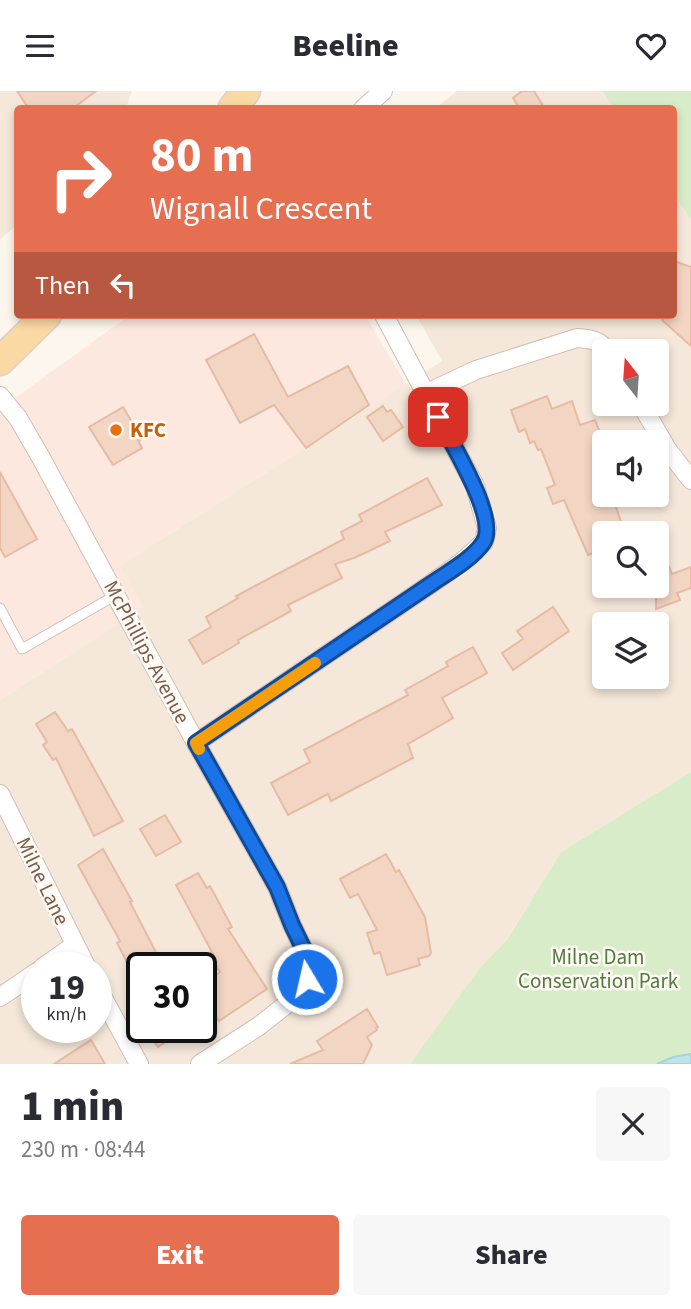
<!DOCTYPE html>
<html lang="en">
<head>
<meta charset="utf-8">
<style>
  body { margin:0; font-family:"Source Sans 3",sans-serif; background:#f7f7f7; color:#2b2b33; height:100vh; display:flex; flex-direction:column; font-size:26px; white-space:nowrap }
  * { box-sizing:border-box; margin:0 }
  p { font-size:23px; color:#7c7c81 }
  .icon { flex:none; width:38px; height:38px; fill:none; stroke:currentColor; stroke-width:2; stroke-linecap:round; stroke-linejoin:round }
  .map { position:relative; height:973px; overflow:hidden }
  .drawer { display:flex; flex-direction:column; background:#fff; flex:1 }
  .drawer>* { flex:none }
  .banner { position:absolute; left:14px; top:14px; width:663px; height:214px; border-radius:7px; box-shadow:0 4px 10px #0003; background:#e76f51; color:#fff; overflow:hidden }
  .needle { width:46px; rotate:343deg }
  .tools { position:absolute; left:592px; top:248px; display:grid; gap:14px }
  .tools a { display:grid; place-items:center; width:77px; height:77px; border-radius:7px; background:#fff; box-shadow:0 4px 10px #0003; font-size:35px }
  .speed { position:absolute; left:21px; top:861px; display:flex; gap:14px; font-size:35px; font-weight:700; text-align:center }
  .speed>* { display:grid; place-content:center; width:91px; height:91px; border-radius:50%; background:#fff; box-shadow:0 4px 10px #0003; line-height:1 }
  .speed small { font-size:18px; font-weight:400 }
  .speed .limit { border:4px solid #111; border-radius:10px; background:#fff; color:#111 }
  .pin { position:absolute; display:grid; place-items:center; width:60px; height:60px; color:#fff; margin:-30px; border-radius:14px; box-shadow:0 4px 10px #0006 }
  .me { position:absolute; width:77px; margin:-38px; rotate:351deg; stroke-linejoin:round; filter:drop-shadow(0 0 5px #0008) }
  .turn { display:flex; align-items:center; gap:24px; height:147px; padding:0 21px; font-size:32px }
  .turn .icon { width:91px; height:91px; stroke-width:2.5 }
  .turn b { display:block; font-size:49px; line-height:60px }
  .then { display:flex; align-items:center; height:66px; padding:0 21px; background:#0003; gap:14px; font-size:26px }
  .round { display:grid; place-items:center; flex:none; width:74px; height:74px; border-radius:7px; background:#f7f7f7 }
  .summary { display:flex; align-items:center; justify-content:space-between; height:119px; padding:0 21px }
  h1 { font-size:42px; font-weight:800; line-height:52px }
  .primary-button { display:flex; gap:14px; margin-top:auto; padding:14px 21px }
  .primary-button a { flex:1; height:80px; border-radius:7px; background:#e76f51; color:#fff; font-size:28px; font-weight:800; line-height:80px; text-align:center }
  .primary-button a+a { background:#f7f7f7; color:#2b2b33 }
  header { display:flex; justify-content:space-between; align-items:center; height:91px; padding:0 21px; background:#fff; font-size:32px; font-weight:800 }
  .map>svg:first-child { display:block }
  .residential { fill:#f5e8da; fill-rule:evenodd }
  .commercial { fill:#fde8e0 }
  .green { fill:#d8ecc9 }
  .water { fill:#bfe3e8; stroke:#a5d3da; stroke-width:2 }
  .building { fill:#f3d5c3; stroke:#e6bba3; stroke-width:2 }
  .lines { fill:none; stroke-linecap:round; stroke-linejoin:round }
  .service-casing { stroke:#d1beb0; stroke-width:11 }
  .minor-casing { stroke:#d1beb0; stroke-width:20 }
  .primary-casing { stroke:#dad1cd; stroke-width:31 }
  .service { stroke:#fff; stroke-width:9 }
  .minor { stroke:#fff; stroke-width:18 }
  .primary { stroke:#fbd9a5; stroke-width:28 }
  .route-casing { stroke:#114b97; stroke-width:18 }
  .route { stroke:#1a73e8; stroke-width:12 }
  .slow { stroke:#f59e0b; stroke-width:12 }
  .food-dot { fill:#e8710a; stroke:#fffaf3; stroke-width:2.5 }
  .labels { text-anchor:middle; stroke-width:5; stroke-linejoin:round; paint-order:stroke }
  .food-label { font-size:21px; font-weight:bold; fill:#c56008; stroke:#fffaf3; text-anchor:start }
  .street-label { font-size:21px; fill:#7a5c4d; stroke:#fffaf3 }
  .park-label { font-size:21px; fill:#537a41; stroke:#fffaf3 }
</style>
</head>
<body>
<header><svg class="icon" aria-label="menu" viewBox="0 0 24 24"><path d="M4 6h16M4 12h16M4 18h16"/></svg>Beeline<svg class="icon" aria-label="heart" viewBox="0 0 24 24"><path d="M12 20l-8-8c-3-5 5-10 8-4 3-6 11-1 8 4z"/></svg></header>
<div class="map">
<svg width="691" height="973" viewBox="0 0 691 973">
  <rect width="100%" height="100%" fill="#fdf6ec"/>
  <!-- residential -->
  <g class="residential">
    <polygon points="0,0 132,0 126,17 18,18 17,134 0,148"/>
    <polygon points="457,0 602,0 614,17 435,18"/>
    <path d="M 674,104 L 691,128 L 691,681 L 561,761 L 430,973 L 0,973 L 0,609 L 143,516 L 119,475 L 442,270 L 416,224 L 674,224 ZM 604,261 L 656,261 L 656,313 L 604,313 ZM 604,352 L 656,352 L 656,404 L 604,404 ZM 604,443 L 656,443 L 656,495 L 604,495 ZM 604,534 L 656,534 L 656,586 L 604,586 ZM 37,877 L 96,877 L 96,936 L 37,936 ZM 142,877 L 201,877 L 201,936 L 142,936 Z"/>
  </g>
  <!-- commercial -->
  <polygon class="commercial" points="130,224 365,224 406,293 119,475 144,516 0,609 0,318"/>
  <!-- green -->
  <g class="green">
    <polygon points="602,0 691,0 691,128 674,104 674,18 614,17"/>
    <polygon points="691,681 691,973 410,973 480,877 507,849 561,761"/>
  </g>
  <!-- water -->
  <polygon class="water" points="691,963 691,973 657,973 673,966"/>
  <!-- building -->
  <g class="building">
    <polygon points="17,0 96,0 72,18 29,18"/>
    <polygon points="522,0 534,0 545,18 520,18 513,7"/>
    <polygon points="674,170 691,176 691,255 662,229 667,224 674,224"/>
    <polygon points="254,243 288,306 348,275 369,314 306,357 274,314 240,332 206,269"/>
    <polygon points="547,305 552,318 572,310 580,334 595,329 604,352 597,355 604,371 604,404 612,404 621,431 617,432 621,443 604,443 604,458 588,464 564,409 553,413 547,397 555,394 541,358 538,359 534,350 530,352 525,338 519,341 511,319"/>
    <polygon points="383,315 387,321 391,319 403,336 383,350 367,326"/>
    <polygon points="123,316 142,348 138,349 142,357 113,374 89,336"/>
    <polygon points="0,381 37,448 5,466 0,457"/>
    <polygon points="427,387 442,414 385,441 390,450 354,467 335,473 342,487 288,514 291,520 238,549 239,552 203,573 189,549 211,536 206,526 238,507 236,505 344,448 341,441 362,430 359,424"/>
    <polygon points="656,447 672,483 691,476 691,497 677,502 680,509 656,518"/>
    <polygon points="553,516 569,540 513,579 502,562 523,548 517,540"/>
    <polygon points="473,556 487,582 442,607 453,627 408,653 413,667 331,710 328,703 288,724 271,692 310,671 304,659 408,604 405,599 448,575 446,571"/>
    <polygon points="55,621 68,640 72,638 123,730 94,745 56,667 53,669 43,654 47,651 36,633"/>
    <polygon points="165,724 181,751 156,765 140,738"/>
    <polygon points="103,758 132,810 130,811 164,877 130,877 117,852 120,850 78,774"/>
    <polygon points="386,763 396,781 399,779 425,826 431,862 429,865 418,868 420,874 387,884 380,861 374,863 367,842 377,839 358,803 350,807 340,788"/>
    <polygon points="198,782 207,797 210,795 232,836 228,838 267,898 219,930 201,904 201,894 220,881 210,866 213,863 176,794"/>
    <polygon points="367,918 378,936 376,937 377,939 367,946 372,954 363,973 290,973 323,959 317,950"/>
    <polygon points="145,936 187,936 158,956"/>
    <polygon points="91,949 105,973 54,973"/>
  </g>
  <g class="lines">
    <defs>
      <polyline id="service" points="0,517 22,558 116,504"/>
      <g id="minor">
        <polyline points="363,18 383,0"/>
        <path d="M 425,303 L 476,279 L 577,247 C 591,248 600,249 608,261"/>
        <polyline points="0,305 18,327 40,365 196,652 277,796 292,834 308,867 307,888 292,909 259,935 200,973"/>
        <polyline points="641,313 667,358 691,389"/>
        <polyline points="196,652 431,493 462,471 484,451 487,437 475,395 384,224"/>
        <polyline points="0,703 87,877"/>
        <polyline points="42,877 75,854"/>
        <polyline points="96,894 139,973"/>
        <polyline points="0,906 37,881"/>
      </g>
      <g id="primary">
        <polyline points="232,18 246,0"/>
        <polyline points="0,270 47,224"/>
      </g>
    </defs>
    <!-- service casing -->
    <use href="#service" class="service-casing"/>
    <!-- minor casing -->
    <use href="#minor" class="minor-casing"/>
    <!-- primary casing -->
    <use href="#primary" class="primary-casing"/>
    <!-- service -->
    <use href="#service" class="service"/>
    <!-- minor -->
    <use href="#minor" class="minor"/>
    <!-- primary -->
    <use href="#primary" class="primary"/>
  </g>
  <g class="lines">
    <defs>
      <path id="route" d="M 307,888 L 308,867 L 292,834 L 277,796 L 196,652 L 431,493 C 448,481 471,469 483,452 C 500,429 450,350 438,326"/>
    </defs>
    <!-- route casing -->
    <use href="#route" class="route-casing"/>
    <!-- route -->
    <use href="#route" class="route"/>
    <!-- slow -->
    <polyline class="slow" points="199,658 196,652 315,572"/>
  </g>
  <!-- markers -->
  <circle class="food-dot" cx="116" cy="339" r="7"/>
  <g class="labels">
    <!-- food labels -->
    <g class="food-label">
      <text x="130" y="346">KFC</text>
    </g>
    <!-- street labels -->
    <g class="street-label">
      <text transform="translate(147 561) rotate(62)" y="7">McPhillips Avenue</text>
      <text transform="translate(43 790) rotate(64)" y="7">Milne Lane</text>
    </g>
    <!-- park labels -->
    <g class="park-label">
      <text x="598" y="873">Milne Dam<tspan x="598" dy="24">Conservation Park</tspan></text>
    </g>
  </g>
</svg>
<div class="tools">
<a><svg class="needle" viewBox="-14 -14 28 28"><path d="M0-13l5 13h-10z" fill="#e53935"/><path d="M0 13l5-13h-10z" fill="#7c7c81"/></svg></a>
<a><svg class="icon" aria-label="sound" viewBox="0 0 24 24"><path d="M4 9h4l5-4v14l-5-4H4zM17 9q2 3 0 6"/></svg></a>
<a><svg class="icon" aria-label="search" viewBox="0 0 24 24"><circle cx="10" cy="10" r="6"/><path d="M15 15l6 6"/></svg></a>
<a><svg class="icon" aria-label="layers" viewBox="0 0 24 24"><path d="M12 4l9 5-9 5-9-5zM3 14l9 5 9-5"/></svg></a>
</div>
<div class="speed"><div>19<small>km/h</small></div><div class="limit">30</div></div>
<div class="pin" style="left:438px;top:326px;background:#d93025"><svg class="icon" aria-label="arrive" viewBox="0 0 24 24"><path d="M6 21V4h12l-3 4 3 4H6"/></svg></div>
<svg class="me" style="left:307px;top:888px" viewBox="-20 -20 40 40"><circle r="17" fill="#1a73e8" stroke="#fff" stroke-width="3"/><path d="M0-11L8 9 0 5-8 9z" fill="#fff"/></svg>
<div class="banner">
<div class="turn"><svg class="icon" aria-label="right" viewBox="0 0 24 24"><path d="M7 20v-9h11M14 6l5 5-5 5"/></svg><div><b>80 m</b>Wignall Crescent</div></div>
<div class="then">Then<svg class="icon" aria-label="left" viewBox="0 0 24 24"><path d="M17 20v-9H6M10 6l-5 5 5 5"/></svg></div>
</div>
</div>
<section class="drawer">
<div class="summary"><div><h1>1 min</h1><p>230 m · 08:44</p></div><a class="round"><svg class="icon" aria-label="close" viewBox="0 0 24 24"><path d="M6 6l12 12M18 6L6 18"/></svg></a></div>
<div class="primary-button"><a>Exit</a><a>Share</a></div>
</section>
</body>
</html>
